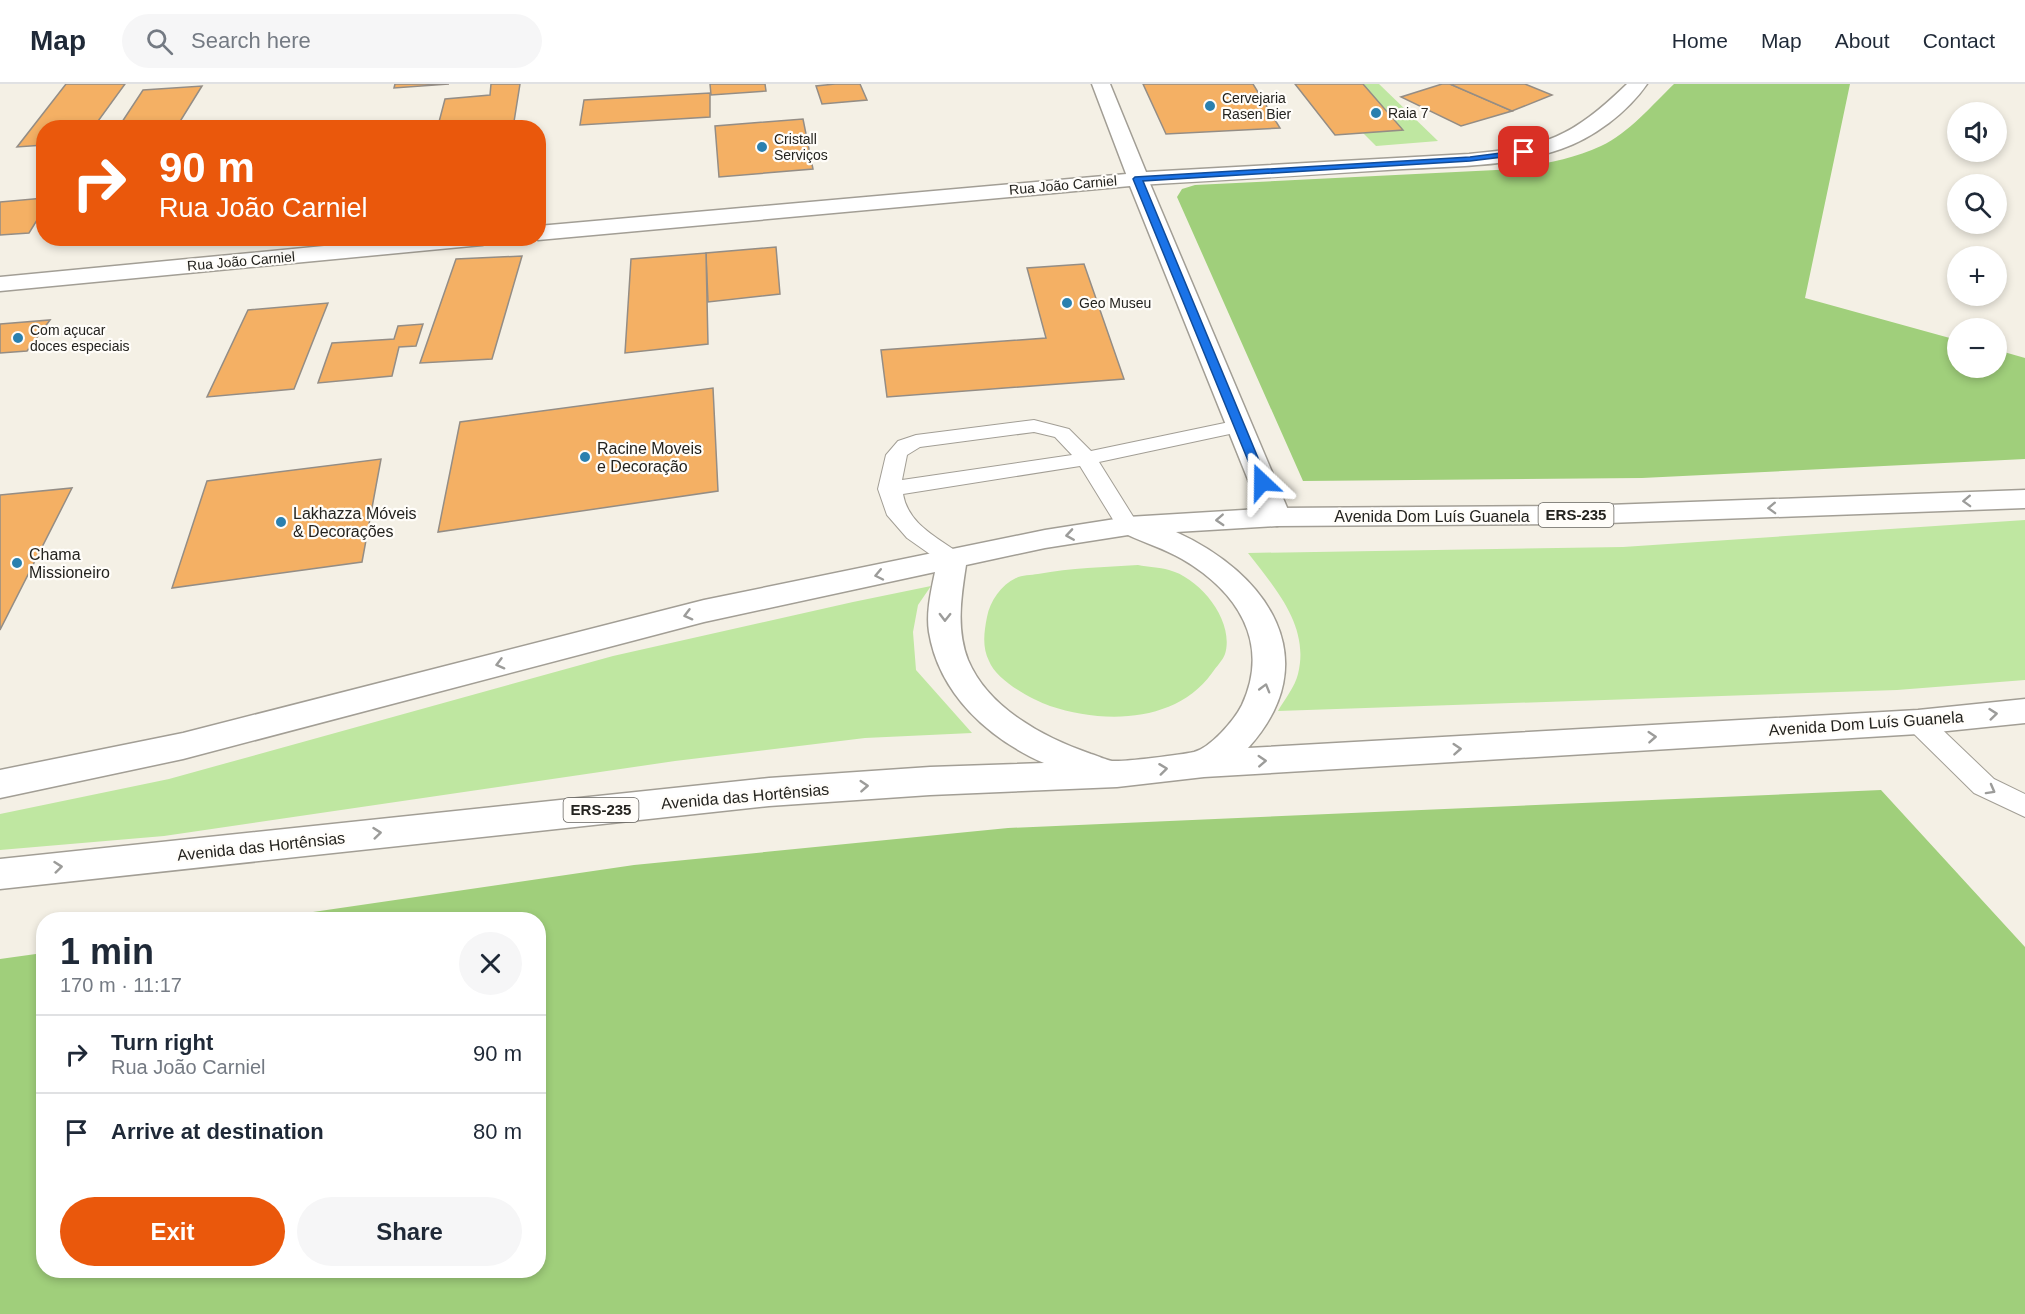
<!DOCTYPE html>
<html lang="en">
<head>
<meta charset="utf-8">
<style>
  body { margin:0; font-family:Helvetica,sans-serif; background:#f6f6f7; color:#1f2937; height:100vh; display:flex; flex-direction:column; font-size:22px; white-space:nowrap }
  * { box-sizing:border-box; margin:0 }
  p { font-size:20px; color:#747a83 }
  .icon { flex:none; width:33px; height:33px; fill:none; stroke:currentColor; stroke-width:2; stroke-linecap:round; stroke-linejoin:round }
  .map { position:relative; flex:1; overflow:hidden }
  .details { position:absolute; left:36px; top:828px; width:510px; height:366px; display:flex; flex-direction:column; background:#fff; border-radius:24px; box-shadow:0 3px 9px #0003 }
  .details>* { flex:none }
  .top-card { position:absolute; left:36px; top:36px; width:510px; height:126px; border-radius:24px; box-shadow:0 3px 9px #0003; background:#ea580c; color:#fff; overflow:hidden }
  .tools { position:absolute; left:1947px; top:18px; display:grid; gap:12px }
  .tools a { display:grid; place-items:center; width:60px; height:60px; border-radius:50%; background:#fff; box-shadow:0 3px 9px #0003; font-size:30px }
  .pin { position:absolute; display:grid; place-items:center; width:51px; height:51px; color:#fff; margin:-26px; border-radius:12px; box-shadow:0 3px 9px #0006 }
  .me { position:absolute; width:66px; margin:-33px; rotate:337deg; stroke-linejoin:round; filter:drop-shadow(0 0 4px #0008) }
  .turn { display:flex; align-items:center; gap:21px; height:126px; padding:0 24px; font-size:27px }
  .turn .icon { width:78px; height:78px; stroke-width:2.5 }
  .turn b { display:block; font-size:42px; line-height:51px }
  .round { display:grid; place-items:center; flex:none; width:63px; height:63px; border-radius:32px; background:#f6f6f7 }
  .summary { display:flex; align-items:center; justify-content:space-between; height:102px; padding:0 24px }
  h1 { font-size:36px; font-weight:600; line-height:45px }
  .action { display:flex; gap:12px; margin-top:auto; padding:12px 24px }
  .action a { flex:1; height:69px; border-radius:36px; background:#ea580c; color:#fff; font-size:24px; font-weight:600; line-height:69px; text-align:center }
  .action a+a { background:#f6f6f7; color:#1f2937 }
  ul { padding:0; list-style:none }
  li { display:flex; align-items:center; gap:18px; height:78px; padding:0 24px; border-top:2px solid #e0e1e3 }
  li div { flex:1 }
  li b { display:block; font-size:22px }
  li em { font-style:normal }
  header { display:flex; align-items:center; gap:36px; box-sizing:border-box; height:84px; padding:0 30px; background:#fff; border-bottom:2px solid #e0e1e3 }
  header strong { font-size:28px }
  nav { display:flex; gap:33px; margin-inline-start:auto; font-size:21px }
  .search { width:420px; height:54px; background:#f6f6f7; display:flex; align-items:center; gap:15px; box-sizing:border-box; padding:0 21px; border-radius:33px; color:#747a83; font-size:22px }
  .map>svg:first-child { display:block }
  .green { fill:#bfe7a1 }
  .forest { fill:#a0cf7b }
  .building { fill:#f4b064; stroke:#948d85; stroke-width:1.5 }
  .lines { fill:none; stroke-linecap:round; stroke-linejoin:round }
  .lane-casing { stroke:#a29e95; stroke-width:2 }
  .street-casing { stroke:#a29e95; stroke-width:3 }
  .secondary-casing { stroke:#a29e95; stroke-width:3 }
  .primary-casing { stroke:#a29e95; stroke-width:3 }
  .lane { fill:#fff; fill-rule:evenodd }
  .street { fill:#fff; fill-rule:evenodd }
  .secondary { fill:#fff; fill-rule:evenodd }
  .primary { fill:#fff; fill-rule:evenodd }
  .oneway { stroke:#9c9c9a }
  .route { fill:#1a73e8; stroke:#114b97; stroke-width:1.5 }
  .poi-dot { fill:#2a80af; stroke:#fffdf9; stroke-width:2 }
  .labels { text-anchor:middle; stroke-width:4.5; stroke-linejoin:round; paint-order:stroke }
  .far-poi-label { font-size:14px; fill:#24231f; stroke:#fffdf9; text-anchor:start }
  .far-street-label { font-size:14px; fill:#24231f; stroke:#fffdf9 }
  .shield { fill:#fffdf9; stroke:#666460; stroke-width:1.5 }
  .shield-label { font-size:15px; font-weight:bold; fill:#24231f }
  .poi-label { font-size:16px; fill:#24231f; stroke:#fffdf9; text-anchor:start }
  .street-label { font-size:16px; fill:#24231f; stroke:#fffdf9 }
</style>
</head>
<body>
<header>
<strong>Map</strong>
<div class="search"><svg class="icon" aria-label="search" viewBox="0 0 24 24"><circle cx="10" cy="10" r="6"/><path d="M15 15l6 6"/></svg>Search here</div>
<nav><a>Home</a><a>Map</a><a>About</a><a>Contact</a></nav>
</header>
<div class="map">
<svg width="2025" height="1230" viewBox="0 0 2025 1230">
  <rect width="100%" height="100%" fill="#f4f0e5"/>
  <!-- green -->
  <g class="green">
    <polygon points="1314,0 1379,0 1438,57 1376,62"/>
    <path d="M 2025,436 L 2025,596 L 1897,606 L 1278,627 C 1284,616 1295,603 1298,590 C 1310,542 1275,504 1248,469 L 1623,463 Z"/>
    <path d="M 1138,481 C 1148,483 1159,483 1169,486 C 1200,494 1235,537 1225,570 C 1223,576 1216,583 1212,589 C 1176,639 1104,640 1050,622 C 1031,615 997,597 989,577 C 982,563 984,548 987,533 C 990,517 1001,501 1016,494 C 1022,491 1031,491 1038,490 C 1071,484 1104,483 1138,481 Z"/>
    <polygon points="931,502 918,521 913,548 916,586 972,649 865,654 675,677 164,752 0,766 0,730 169,695 613,572 853,518"/>
  </g>
  <!-- forest -->
  <g class="forest">
    <path d="M 1674,0 L 1850,0 L 1805,214 L 1957,256 L 1958,284 L 1996,284 L 1997,266 L 2025,274 L 2025,375 L 1642,394 L 1303,397 L 1177,113 L 1182,105 L 1195,101 L 1516,85 C 1545,79 1574,75 1601,62 C 1629,49 1652,21 1674,0 Z"/>
    <polygon points="1881,706 2025,863 2025,1230 0,1230 0,875 43,869 44,1186 538,1186 538,836 265,835 634,781 1008,744"/>
  </g>
  <!-- building -->
  <g class="building">
    <polygon points="66,0 125,0 93,44 44,44 44,61 17,63"/>
    <polygon points="395,0 449,0 394,4"/>
    <polygon points="491,0 520,0 513,44 378,44 439,38 445,15 490,11"/>
    <polygon points="710,0 765,0 766,7 711,11"/>
    <polygon points="835,0 860,0 867,16 822,20 816,2"/>
    <polygon points="1143,0 1253,0 1280,44 1166,50"/>
    <polygon points="1295,0 1363,0 1403,46 1335,51"/>
    <polygon points="1442,0 1450,0 1512,27 1461,42 1401,13"/>
    <polygon points="1450,0 1525,0 1552,11 1512,27"/>
    <polygon points="202,2 176,44 118,44 143,6"/>
    <polygon points="710,9 710,33 580,41 584,16"/>
    <polygon points="803,35 813,85 719,93 715,42"/>
    <polygon points="44,114 44,125 29,149 0,151 0,118"/>
    <polygon points="776,163 780,210 708,218 706,169"/>
    <polygon points="706,169 708,260 625,269 631,175"/>
    <polygon points="522,172 492,275 420,279 456,175"/>
    <polygon points="1084,180 1124,295 887,313 881,266 1046,254 1027,184"/>
    <polygon points="328,219 294,305 207,313 248,226"/>
    <polygon points="50,236 27,267 0,269 0,240"/>
    <polygon points="423,240 416,262 399,263 392,292 318,299 332,259 394,255 398,242"/>
    <polygon points="713,304 718,407 438,448 460,338"/>
    <polygon points="381,375 362,478 172,504 207,397"/>
    <polygon points="72,404 0,546 0,411"/>
  </g>
  <g class="lines">
    <defs>
      <g id="lane">
        <path d="M 1034,336 L 1069,345 L 1091,367 L 1239,336 L 1246,338 L 1249,342 L 1246,346 L 1239,348 L 1099,378 L 1139,442 L 1136,447 L 1128,449 L 1120,447 L 1080,382 L 903,410 C 908,440 937,453 960,470 L 963,475 L 960,480 L 952,483 L 944,480 L 907,454 L 887,431 L 878,405 L 886,371 L 898,357 L 916,351 ZM 1034,348 L 1055,353 L 1072,371 L 902,396 L 907,371 L 920,363 Z"/>
        <polygon points="1918,628 1927,631 1994,695 2025,710 2025,733 1974,709 1909,645 1905,638 1909,631"/>
      </g>
      <path id="street" d="M 1092,0 L 1110,0 L 1146,88 L 1469,70 C 1546,63 1571,54 1627,0 L 1647,0 C 1627,29 1593,54 1561,65 C 1510,83 1456,82 1403,85 C 1314,91 1226,96 1138,101 L 1131,99 L 1128,95 Z"/>
      <g id="secondary">
        <polygon points="1138,89 1145,91 1148,95 1291,433 1287,439 1277,442 1267,439 1263,433 1130,102 538,156 534,154 538,154 538,142"/>
        <polygon points="407,154 493,154 490,159 482,161 0,207 0,193"/>
      </g>
      <path id="primary" d="M 2025,406 L 2025,424 L 1580,440 L 1277,442 L 1176,448 C 1267,489 1328,576 1248,664 L 1918,626 L 2025,615 L 2025,639 L 1918,650 L 1204,693 L 1117,703 L 930,711 L 769,722 L 0,805 L 0,775 L 769,694 L 930,683 L 1044,679 C 989,655 939,610 929,548 C 926,529 931,507 935,488 L 704,538 L 183,675 L 0,714 L 0,686 L 183,649 L 704,516 L 1045,446 L 1128,433 L 1277,424 L 1580,422 ZM 1128,451 C 1145,459 1165,465 1182,475 C 1237,507 1271,558 1242,621 C 1234,637 1210,664 1194,668 C 1180,671 1125,678 1112,677 C 1106,676 1098,672 1091,670 C 1044,654 988,624 968,576 C 956,545 961,513 966,481 L 1045,464 Z"/>
    </defs>
    <!-- lane casing -->
    <use href="#lane" class="lane-casing"/>
    <!-- street casing -->
    <use href="#street" class="street-casing"/>
    <!-- secondary casing -->
    <use href="#secondary" class="secondary-casing"/>
    <!-- primary casing -->
    <use href="#primary" class="primary-casing"/>
    <!-- lane -->
    <use href="#lane" class="lane"/>
    <!-- street -->
    <use href="#street" class="street"/>
    <!-- secondary -->
    <use href="#secondary" class="secondary"/>
    <!-- primary -->
    <use href="#primary" class="primary"/>
  </g>
  <!-- one-way arrows -->
  <defs><path id="oneway-chevron" d="M-2-3.5L2.5 0L-2 3.5" fill="none" stroke-width="1.6" stroke-linecap="round" stroke-linejoin="round" transform="scale(1.5)"/></defs>
  <g class="oneway">
    <use href="#oneway-chevron" transform="translate(1967 417) rotate(178)"/>
    <use href="#oneway-chevron" transform="translate(1772 424) rotate(178)"/>
    <use href="#oneway-chevron" transform="translate(1220 436) rotate(177)"/>
    <use href="#oneway-chevron" transform="translate(1070 451) rotate(171)"/>
    <use href="#oneway-chevron" transform="translate(879 491) rotate(168)"/>
    <use href="#oneway-chevron" transform="translate(688 531) rotate(165)"/>
    <use href="#oneway-chevron" transform="translate(945 533) rotate(91)"/>
    <use href="#oneway-chevron" transform="translate(500 580) rotate(165)"/>
    <use href="#oneway-chevron" transform="translate(1265 604) rotate(-74)"/>
    <use href="#oneway-chevron" transform="translate(1993 630) rotate(-6)"/>
    <use href="#oneway-chevron" transform="translate(1652 653) rotate(-4)"/>
    <use href="#oneway-chevron" transform="translate(1457 665) rotate(-4)"/>
    <use href="#oneway-chevron" transform="translate(1262 677) rotate(-3)"/>
    <use href="#oneway-chevron" transform="translate(1163 685) rotate(-7)"/>
    <use href="#oneway-chevron" transform="translate(864 702) rotate(-4)"/>
    <use href="#oneway-chevron" transform="translate(1991 706) rotate(29)"/>
    <use href="#oneway-chevron" transform="translate(377 749) rotate(-6)"/>
    <use href="#oneway-chevron" transform="translate(58 783) rotate(-6)"/>
  </g>
  <!-- route -->
  <polygon class="route" points="1524,66 1528,68 1527,70 1470,77 1143,97 1268,398 1266,401 1258,401 1133,95 1135,93 1470,73"/>
  <!-- markers -->
  <g class="poi-dot">
    <circle cx="1210" cy="22" r="6"/>
    <circle cx="1376" cy="29" r="6"/>
    <circle cx="762" cy="63" r="6"/>
    <circle cx="1067" cy="219" r="6"/>
    <circle cx="18" cy="254" r="6"/>
    <circle cx="585" cy="373" r="6"/>
    <circle cx="281" cy="438" r="6"/>
    <circle cx="17" cy="479" r="6"/>
  </g>
  <g class="labels">
    <!-- far-poi labels -->
    <g class="far-poi-label">
      <text x="1222" y="19">Cervejaria<tspan x="1222" dy="16">Rasen Bier</tspan></text>
      <text x="1388" y="34">Raia 7</text>
      <text x="774" y="60">Cristall<tspan x="774" dy="16">Serviços</tspan></text>
      <text x="1079" y="224">Geo Museu</text>
      <text x="30" y="251">Com açucar<tspan x="30" dy="16">doces especiais</tspan></text>
    </g>
    <!-- far-street labels -->
    <g class="far-street-label">
      <text transform="translate(1063 101) rotate(-5)" y="5">Rua João Carniel</text>
      <text transform="translate(241 177) rotate(-5)" y="5">Rua João Carniel</text>
    </g>
    <!-- shield labels -->
    <g class="shield">
      <rect x="1538.5" y="419" width="75" height="24" rx="4.5"/>
      <rect x="563.5" y="714" width="75" height="24" rx="4.5"/>
    </g>
    <g class="shield-label">
      <text x="1576" y="436">ERS-235</text>
      <text x="601" y="731">ERS-235</text>
    </g>
    <!-- poi labels -->
    <g class="poi-label">
      <text x="597" y="370">Racine Moveis<tspan x="597" dy="18">e Decoração</tspan></text>
      <text x="293" y="435">Lakhazza Móveis<tspan x="293" dy="18">&amp; Decorações</tspan></text>
      <text x="29" y="476">Chama<tspan x="29" dy="18">Missioneiro</tspan></text>
    </g>
    <!-- street labels -->
    <g class="street-label">
      <text x="1432" y="438">Avenida Dom Luís Guanela</text>
      <text transform="translate(1866 639) rotate(-4)" y="6">Avenida Dom Luís Guanela</text>
      <text transform="translate(745 712) rotate(-5)" y="6">Avenida das Hortênsias</text>
      <text transform="translate(261 762) rotate(-6)" y="6">Avenida das Hortênsias</text>
    </g>
  </g>
</svg>
<div class="tools">
<a><svg class="icon" aria-label="sound" viewBox="0 0 24 24"><path d="M4 9h4l5-4v14l-5-4H4zM17 9q2 3 0 6"/></svg></a>
<a><svg class="icon" aria-label="search" viewBox="0 0 24 24"><circle cx="10" cy="10" r="6"/><path d="M15 15l6 6"/></svg></a>
<a>+</a>
<a>−</a>
</div>
<div class="pin" style="left:1524px;top:68px;background:#d93025"><svg class="icon" aria-label="arrive" viewBox="0 0 24 24"><path d="M6 21V4h12l-3 4 3 4H6"/></svg></div>
<svg class="me" style="left:1262px;top:398px" viewBox="-20 -20 40 40"><path d="M0-17L14 15 0 8-14 15z" fill="#1a73e8" stroke="#fff" stroke-width="4"/></svg>
<div class="top-card">
<div class="turn"><svg class="icon" aria-label="right" viewBox="0 0 24 24"><path d="M7 20v-9h11M14 6l5 5-5 5"/></svg><div><b>90 m</b>Rua João Carniel</div></div>
</div>
<section class="details">
<div class="summary"><div><h1>1 min</h1><p>170 m · 11:17</p></div><a class="round"><svg class="icon" aria-label="close" viewBox="0 0 24 24"><path d="M6 6l12 12M18 6L6 18"/></svg></a></div>
<ul>
<li><svg class="icon" aria-label="right" viewBox="0 0 24 24"><path d="M7 20v-9h11M14 6l5 5-5 5"/></svg><div><b>Turn right</b><p>Rua João Carniel</p></div><em>90 m</em></li>
<li><svg class="icon" aria-label="arrive" viewBox="0 0 24 24"><path d="M6 21V4h12l-3 4 3 4H6"/></svg><div><b>Arrive at destination</b></div><em>80 m</em></li>
</ul>
<div class="action"><a>Exit</a><a>Share</a></div>
</section>
</div>
</body>
</html>
